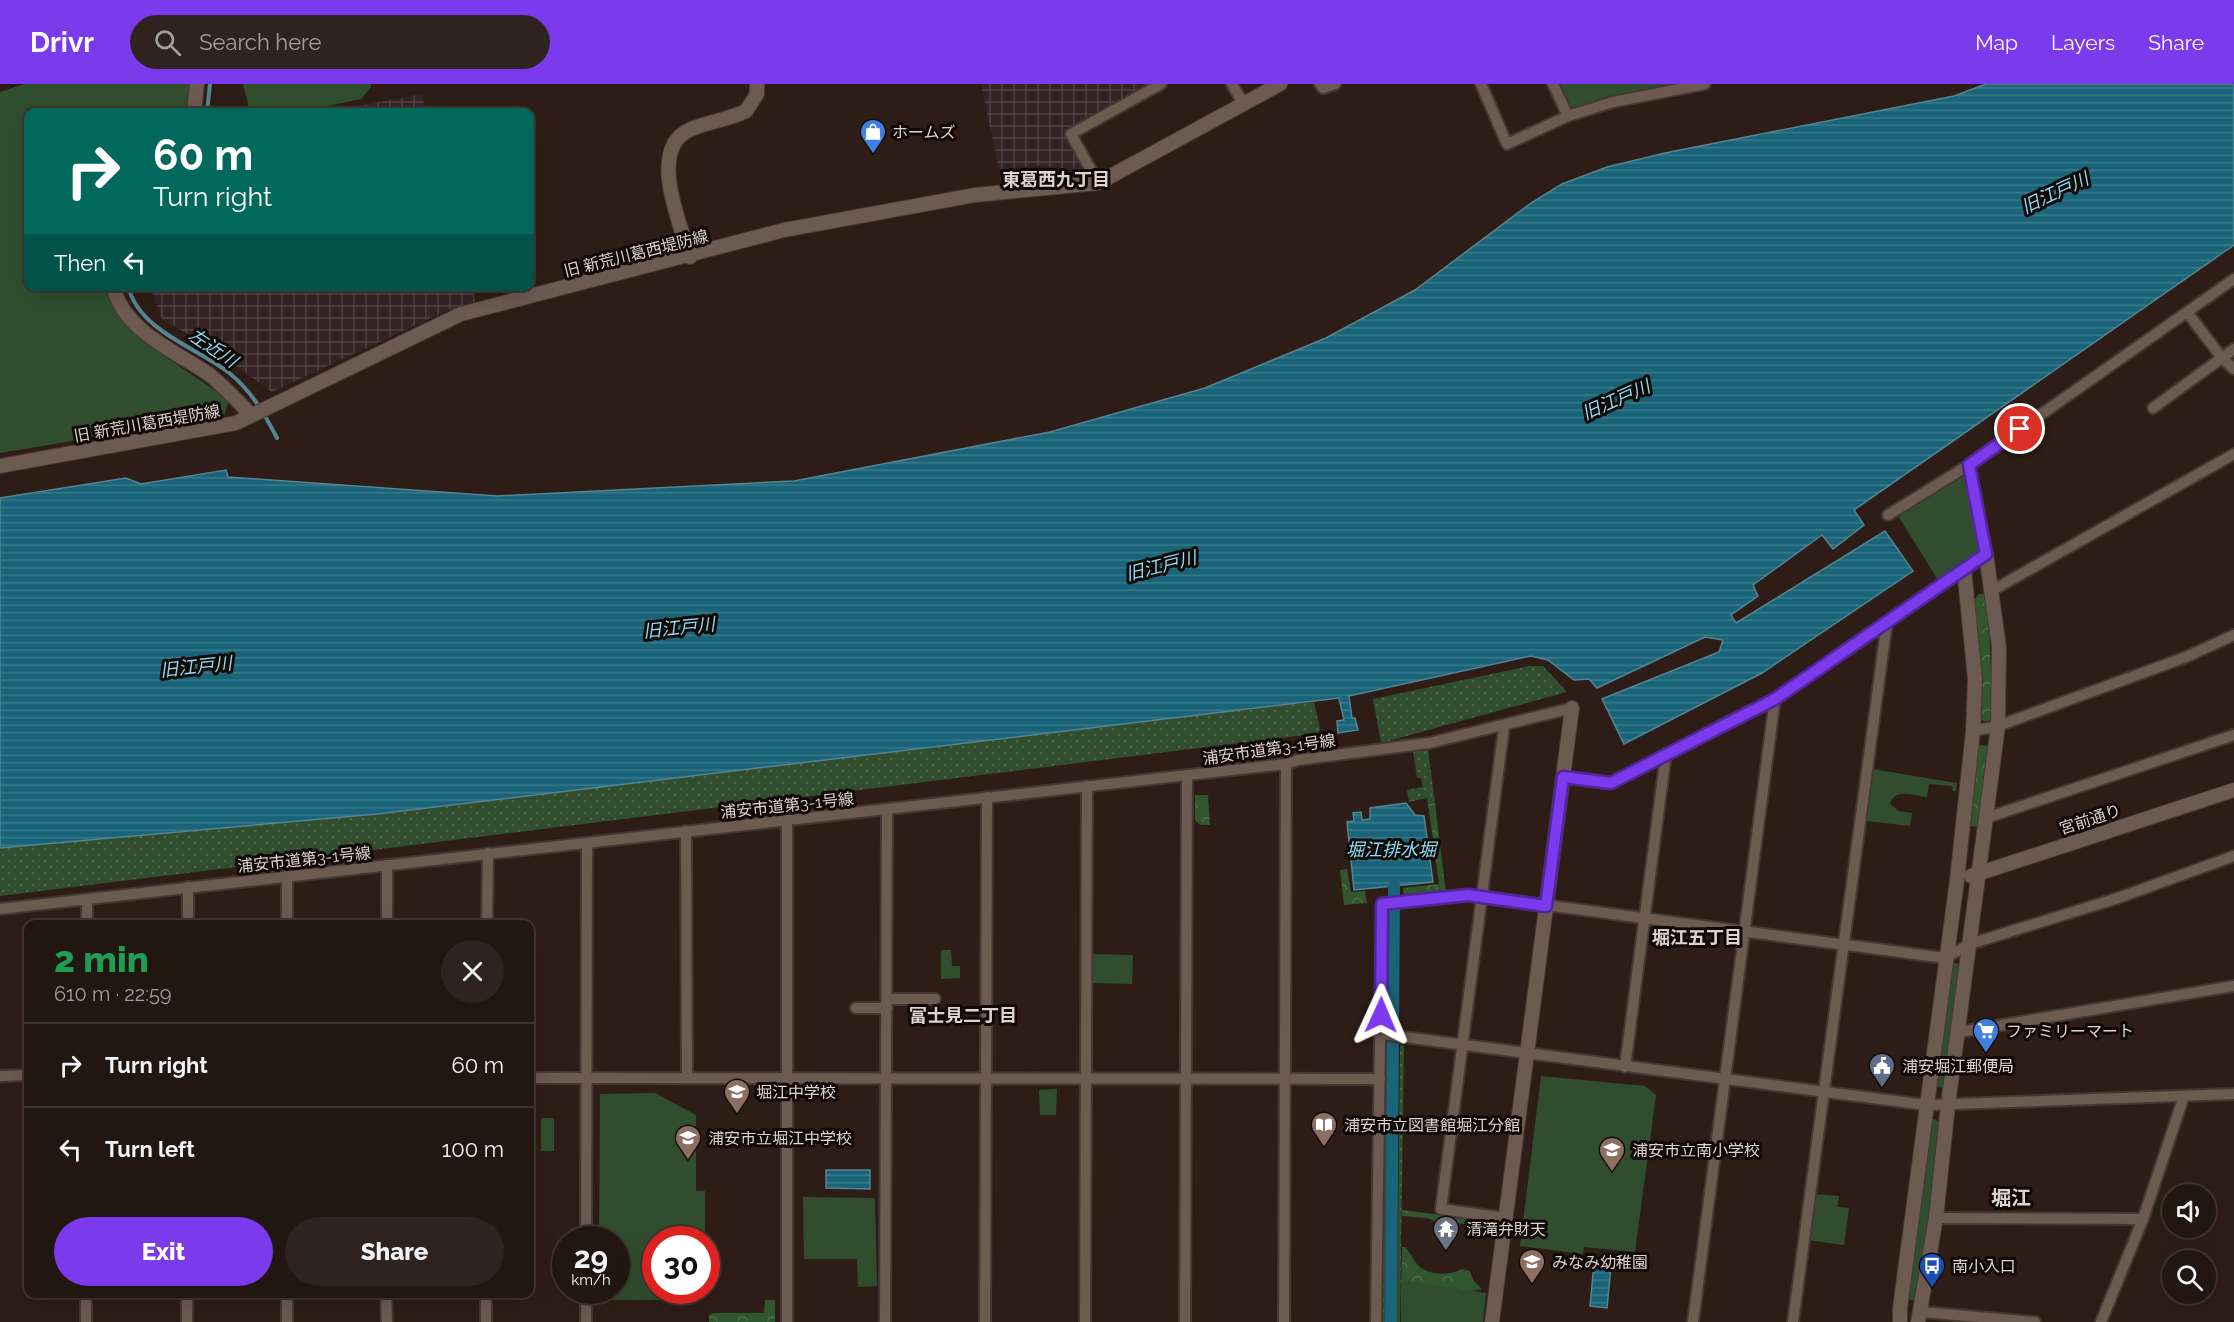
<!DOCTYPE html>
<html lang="en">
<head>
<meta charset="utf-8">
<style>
  body { margin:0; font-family:Raleway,"Noto Sans JP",sans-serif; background:#2e231e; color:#f1f3f6; height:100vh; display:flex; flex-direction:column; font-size:22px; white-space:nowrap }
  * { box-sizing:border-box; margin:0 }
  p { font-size:20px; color:#a29f9f }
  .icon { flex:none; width:33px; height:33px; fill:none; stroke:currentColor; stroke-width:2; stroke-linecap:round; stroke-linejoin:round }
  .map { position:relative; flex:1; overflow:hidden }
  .panel { position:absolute; left:24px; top:836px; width:510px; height:378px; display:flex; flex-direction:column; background:#221610; border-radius:12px; box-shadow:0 6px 24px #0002,0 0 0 2px #3f3530 }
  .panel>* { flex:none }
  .banner { position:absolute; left:24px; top:24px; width:510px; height:183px; border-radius:12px; box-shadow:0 6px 24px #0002,0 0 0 2px #3f3530; background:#00695c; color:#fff; overflow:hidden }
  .fabs { position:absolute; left:2162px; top:1100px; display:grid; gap:12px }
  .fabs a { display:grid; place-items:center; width:54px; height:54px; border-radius:50%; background:#221610; box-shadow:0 6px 24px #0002,0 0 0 2px #3f3530; font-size:30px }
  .speed { position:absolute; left:552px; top:1142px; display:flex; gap:12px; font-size:30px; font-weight:700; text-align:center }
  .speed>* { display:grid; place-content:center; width:78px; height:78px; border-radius:50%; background:#221610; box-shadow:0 6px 24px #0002,0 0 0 2px #3f3530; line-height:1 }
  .speed small { font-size:15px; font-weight:400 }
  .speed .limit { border:9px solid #d22; background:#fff; color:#111 }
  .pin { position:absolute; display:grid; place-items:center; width:51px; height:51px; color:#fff; margin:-26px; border:3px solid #fff; border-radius:50%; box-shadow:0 2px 6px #0007 }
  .me { position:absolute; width:66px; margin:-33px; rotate:1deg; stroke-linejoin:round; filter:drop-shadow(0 0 4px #0008) }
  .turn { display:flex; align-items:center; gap:21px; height:126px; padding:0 30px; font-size:27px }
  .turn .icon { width:78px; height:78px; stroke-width:2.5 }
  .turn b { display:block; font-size:42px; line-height:51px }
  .then { display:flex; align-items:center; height:57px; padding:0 30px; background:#0003; gap:12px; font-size:22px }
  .round { display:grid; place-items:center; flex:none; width:63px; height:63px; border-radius:32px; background:#2e231e }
  .head { display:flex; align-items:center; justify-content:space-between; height:102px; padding:0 30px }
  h1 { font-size:36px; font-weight:800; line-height:45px; color:#1e9e55 }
  .cta { display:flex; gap:12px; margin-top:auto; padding:12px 30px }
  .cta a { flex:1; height:69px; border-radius:36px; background:#7c3aed; color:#fff; font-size:24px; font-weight:800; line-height:69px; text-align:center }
  .cta a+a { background:#2e231e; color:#f1f3f6 }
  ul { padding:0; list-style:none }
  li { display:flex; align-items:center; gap:18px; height:84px; padding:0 30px; border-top:2px solid #3f3530 }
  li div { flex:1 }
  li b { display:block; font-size:22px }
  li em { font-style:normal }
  header { display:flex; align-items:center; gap:36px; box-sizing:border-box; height:84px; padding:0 30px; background:#7c3aed; color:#fff }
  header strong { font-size:28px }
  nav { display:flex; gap:33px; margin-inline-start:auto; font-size:21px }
  .search { width:420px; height:54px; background:#2e231e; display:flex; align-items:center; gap:15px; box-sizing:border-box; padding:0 21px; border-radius:33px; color:#a29f9f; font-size:22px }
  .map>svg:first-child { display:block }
  .industrial { fill:url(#industrial-grid) }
  .grass { fill:url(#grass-dots) }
  .forest { fill:url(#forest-crowns) }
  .green { fill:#304e2e }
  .water { fill:url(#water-rules); stroke:#548592; stroke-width:1.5 }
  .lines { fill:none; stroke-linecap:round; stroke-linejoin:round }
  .stream { stroke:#548592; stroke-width:4 }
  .canal { stroke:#196479; stroke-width:12 }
  .minor-casing { stroke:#453834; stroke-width:14 }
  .tertiary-casing { stroke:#453834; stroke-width:16 }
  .minor { stroke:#6d5a51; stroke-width:10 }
  .tertiary { stroke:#6d5a51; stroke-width:14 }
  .route-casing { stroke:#51269a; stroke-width:15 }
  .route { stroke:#7c3aed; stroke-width:10 }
  .labels { text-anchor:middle; stroke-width:6; stroke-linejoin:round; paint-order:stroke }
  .poi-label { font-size:16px; fill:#dfd3ce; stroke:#100906; text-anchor:start }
  .street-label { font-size:16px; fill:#dfd3ce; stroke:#100906 }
  .neighbourhood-label { font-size:18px; font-weight:bold; fill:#dfd3ce; stroke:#100906 }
  .water-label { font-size:18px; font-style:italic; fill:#8ddbf6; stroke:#100906 }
  .quarter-label { font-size:20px; font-weight:bold; fill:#dfd3ce; stroke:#100906 }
</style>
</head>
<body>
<header>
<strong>Drivr</strong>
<div class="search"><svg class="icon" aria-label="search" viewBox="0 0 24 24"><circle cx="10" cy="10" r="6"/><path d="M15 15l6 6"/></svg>Search here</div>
<nav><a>Map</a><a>Layers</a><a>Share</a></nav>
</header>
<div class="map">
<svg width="2234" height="1238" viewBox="0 0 2234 1238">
  <defs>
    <pattern id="industrial-grid" width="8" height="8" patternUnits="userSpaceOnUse" patternTransform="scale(1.5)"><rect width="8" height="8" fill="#362326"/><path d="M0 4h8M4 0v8" fill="none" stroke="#534244"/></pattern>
    <pattern id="grass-dots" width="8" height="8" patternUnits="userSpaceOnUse" patternTransform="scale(1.5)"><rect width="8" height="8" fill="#304e2e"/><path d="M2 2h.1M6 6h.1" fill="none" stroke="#4e674b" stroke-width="1.8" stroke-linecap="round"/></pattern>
    <pattern id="forest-crowns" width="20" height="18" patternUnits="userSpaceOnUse" patternTransform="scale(1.5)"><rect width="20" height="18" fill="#31562e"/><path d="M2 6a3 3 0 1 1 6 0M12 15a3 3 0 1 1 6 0" fill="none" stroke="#4e6d4b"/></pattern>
    <pattern id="water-rules" width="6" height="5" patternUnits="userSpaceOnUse" patternTransform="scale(1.5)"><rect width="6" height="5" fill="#196479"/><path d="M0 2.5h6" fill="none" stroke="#3a798b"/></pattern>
  </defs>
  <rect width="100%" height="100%" fill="#2d1d16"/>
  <!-- industrial -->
  <g class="industrial">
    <polygon points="981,0 1148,0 1063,48 1084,86 1038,82 999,85"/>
    <polygon points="422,10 426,28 326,28"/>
    <polygon points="150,203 472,203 476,219 448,226 272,308 213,265 162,235"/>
  </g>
  <!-- grass -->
  <g class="grass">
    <polygon points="1529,582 1543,582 1567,608 1381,659 1373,615"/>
    <polygon points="1314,618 1321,649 0,812 0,760"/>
    <polygon points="1428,665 1435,719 1428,720 1427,714 1409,718 1407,706 1423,703 1421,694 1417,694 1413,667"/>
    <polygon points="1389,960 1385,1238 1382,1238 1385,961"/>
    <polygon points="1400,961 1404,961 1400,1238 1397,1238"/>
  </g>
  <!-- forest -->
  <g class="forest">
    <polygon points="1979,510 1984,510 1988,516 1993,634 1990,638 1979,636 1974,516"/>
    <polygon points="1977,661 1990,662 1980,743 1969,742"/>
    <polygon points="1195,711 1208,711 1210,741 1200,741 1195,736"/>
    <polygon points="1435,719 1446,810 1404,814 1403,804 1439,800 1428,720"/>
    <polygon points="1347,785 1351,808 1365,807 1367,819 1344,821 1340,786"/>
    <polygon points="1402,1126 1496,1138 1495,1145 1444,1137 1439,1139 1427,1134 1402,1132"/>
    <path d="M 1402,1163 L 1405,1163 C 1410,1168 1414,1178 1420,1183 C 1431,1192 1451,1191 1462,1185 L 1470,1187 L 1473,1196 L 1482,1205 L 1405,1220 L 1401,1217 Z"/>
    <polygon points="765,1216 775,1216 775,1238 709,1238 709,1231 713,1229 764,1229"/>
  </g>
  <!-- green -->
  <g class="green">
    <polygon points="24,0 191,0 188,28 28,28 28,202 107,203 137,250 160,269 229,316 224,332 0,369 0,8"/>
    <polygon points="243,0 371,0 371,3 361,15 300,28 250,28"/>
    <polygon points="1560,0 1668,0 1665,3 1576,25 1570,22"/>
    <polygon points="1963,390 1966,392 1981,463 1978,468 1938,496 1897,430"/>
    <path d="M 1873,685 L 1957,699 L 1956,707 L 1953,707 L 1952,702 L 1929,700 L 1927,713 C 1915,712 1895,703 1890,720 L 1899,727 L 1912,729 L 1910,742 L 1866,737 Z"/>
    <polygon points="941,866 951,866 952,882 960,882 960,894 941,895"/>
    <polygon points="1091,870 1133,871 1132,900 1091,899"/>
    <polygon points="1956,879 1960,881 1944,1004 1936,1003 1952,880"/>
    <polygon points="1541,992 1645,1002 1656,1011 1635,1168 1584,1163 1583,1170 1520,1162"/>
    <polygon points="1057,1005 1056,1031 1040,1031 1039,1006"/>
    <polygon points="655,1009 696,1031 696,1107 705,1107 705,1155 656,1155 656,1206 662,1206 662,1216 599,1216 599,1206 616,1206 616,1155 599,1155 600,1010"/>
    <rect x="541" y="1034" width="13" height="33"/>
    <polygon points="1935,1035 1941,1041 1917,1217 1905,1215 1931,1036"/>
    <polygon points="1815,1110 1839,1112 1838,1123 1849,1124 1844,1161 1807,1156"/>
    <polygon points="803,1113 875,1114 877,1202 858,1203 857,1175 804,1175"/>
    <polygon points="1401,1196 1486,1209 1483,1238 1401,1238"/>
  </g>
  <!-- water -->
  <g class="water">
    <polygon points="1986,0 2234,0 2234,161 1854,426 1864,441 1833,465 1822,451 1753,501 1758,512 1731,531 1736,539 1885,447 1913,487 1762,589 1624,660 1602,615 1719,568 1723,556 1705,553 1597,604 1589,595 1574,596 1548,576 1531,572 1349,612 1352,634 1355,634 1358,646 1338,649 1337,637 1344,636 1339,614 377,730 0,764 0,414 126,394 141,400 226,386 228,393 497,412 794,397 1050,348 1205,304 1326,254 1415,206 1531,119 1562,100 1607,83 1665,69 1954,12"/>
    <polygon points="1406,719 1415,731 1424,732 1433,798 1354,806 1347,738 1354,737 1353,729 1361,728 1362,736 1370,735 1370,724"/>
    <polygon points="826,1086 870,1086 870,1105 826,1104"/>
    <polygon points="1594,1180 1611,1182 1607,1224 1590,1222"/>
  </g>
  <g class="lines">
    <!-- stream -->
    <g class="stream">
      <polyline points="207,28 210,0"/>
      <path d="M 128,202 C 139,247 196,263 228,288 C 251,306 264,329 277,354"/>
    </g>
    <!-- canal -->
    <polyline class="canal" points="1391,1238 1394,802"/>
    <defs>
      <g id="minor">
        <polyline points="1232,0 1244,21"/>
        <polyline points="1320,0 1323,4 1335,0"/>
        <polyline points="1481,0 1507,60 1568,32 1613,18 1705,0"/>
        <polyline points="1553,0 1568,32"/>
        <polyline points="1098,99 1071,50 1161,0"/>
        <polyline points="2187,228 2222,274 2234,285"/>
        <polyline points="2153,324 2234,265"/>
        <polyline points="1888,431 1969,381"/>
        <polyline points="1993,506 2234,370"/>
        <polyline points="1504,643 1441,1125 1506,1134"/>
        <polyline points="1973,647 1998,642 2186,573 2234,551"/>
        <polyline points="1563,693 1611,699 1775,615 1986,470 1969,381 2234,195"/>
        <polyline points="1986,734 2234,651"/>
        <polyline points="686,747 687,994"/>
        <polyline points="387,781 387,840"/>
        <polyline points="0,825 1286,680 1298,676 1429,659 1572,624"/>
        <polyline points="87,840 87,815"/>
        <polyline points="188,840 188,803"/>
        <polyline points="287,840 287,792"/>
        <polyline points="487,840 488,769"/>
        <polyline points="887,915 935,915"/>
        <polyline points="856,924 887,924"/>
        <polyline points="1960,948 2234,902"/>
        <polyline points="1381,950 1926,1021 2234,1010"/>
        <polyline points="1625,983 1666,670"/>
        <polyline points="0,992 28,991"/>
        <polyline points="530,994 1380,995"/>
        <polyline points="1936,1134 2143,1135"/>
        <polyline points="586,1155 587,759"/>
        <polyline points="386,1209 387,1238"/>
        <polyline points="1922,1228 2035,1238"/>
        <polyline points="86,1238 86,1209"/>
        <polyline points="187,1238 187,1209"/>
        <polyline points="287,1238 287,1209"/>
        <polyline points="486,1238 486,1209"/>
        <polyline points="586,1238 586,1206"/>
        <polyline points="787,1238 787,736"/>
        <polyline points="885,1238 887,725"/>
        <polyline points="985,1238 987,713"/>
        <polyline points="1085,1238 1087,702"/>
        <polyline points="1185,1238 1187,691"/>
        <polyline points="1284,1238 1286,680"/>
        <polyline points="1376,1238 1382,820 1469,811 1945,874 1970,860 2118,814 2234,772"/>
        <polyline points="1693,1238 1775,615"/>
        <polyline points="1793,1238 1887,538"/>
        <polyline points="2101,1238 2143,1135 2184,1012"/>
      </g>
      <g id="tertiary">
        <polyline points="194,28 197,0"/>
        <path d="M 690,173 C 681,141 647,66 689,46 C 706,38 728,36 746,27 L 757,10 L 757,0"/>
        <path d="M 113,202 C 124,247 173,266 207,289 C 223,301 237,316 251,331"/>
        <polyline points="0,382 236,339 461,230 784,146 975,111 1098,99 1280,0"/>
        <polyline points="1971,792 2234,706"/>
        <polyline points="1492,1238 1572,624"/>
        <polyline points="1900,1238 1900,1224 1957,796 1973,647 1975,595 1964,485"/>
        <polyline points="1918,1238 1936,1134 1948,1021 1998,642 1999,563 1986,470"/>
      </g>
    </defs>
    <!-- minor casing -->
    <use href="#minor" class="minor-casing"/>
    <!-- tertiary casing -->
    <use href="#tertiary" class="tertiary-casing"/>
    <!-- minor -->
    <use href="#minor" class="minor"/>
    <!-- tertiary -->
    <use href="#tertiary" class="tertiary"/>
  </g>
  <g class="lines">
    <defs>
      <polyline id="route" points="1381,931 1382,820 1468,811 1546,822 1563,693 1611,699 1775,615 1986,470 1969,381 2020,345"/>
    </defs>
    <!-- route casing -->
    <use href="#route" class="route-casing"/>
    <!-- route -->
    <use href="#route" class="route"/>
  </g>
  <!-- icons -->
  <defs>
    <symbol id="shop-pin" viewBox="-11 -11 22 30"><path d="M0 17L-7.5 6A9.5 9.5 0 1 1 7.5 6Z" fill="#3f7fe0" stroke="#100906"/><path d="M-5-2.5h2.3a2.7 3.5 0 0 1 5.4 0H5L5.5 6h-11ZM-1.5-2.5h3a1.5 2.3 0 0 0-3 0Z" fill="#fff"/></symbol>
    <symbol id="supermarket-pin" viewBox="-11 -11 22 30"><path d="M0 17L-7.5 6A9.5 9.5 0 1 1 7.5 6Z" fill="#3f7fe0" stroke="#100906"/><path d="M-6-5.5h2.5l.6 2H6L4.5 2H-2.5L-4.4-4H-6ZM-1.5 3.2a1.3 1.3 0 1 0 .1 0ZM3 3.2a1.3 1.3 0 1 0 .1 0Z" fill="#fff"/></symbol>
    <symbol id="civic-pin" viewBox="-11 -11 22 30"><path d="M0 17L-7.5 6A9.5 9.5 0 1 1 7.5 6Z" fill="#5c6f8a" stroke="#100906"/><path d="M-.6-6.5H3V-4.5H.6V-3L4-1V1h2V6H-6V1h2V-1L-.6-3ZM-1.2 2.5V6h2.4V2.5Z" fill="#fff"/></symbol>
    <symbol id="school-pin" viewBox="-11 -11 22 30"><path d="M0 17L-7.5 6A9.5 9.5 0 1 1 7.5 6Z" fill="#8d6e63" stroke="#100906"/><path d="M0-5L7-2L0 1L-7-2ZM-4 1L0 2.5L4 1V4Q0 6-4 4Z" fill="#fff"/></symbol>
    <symbol id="library-pin" viewBox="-11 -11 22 30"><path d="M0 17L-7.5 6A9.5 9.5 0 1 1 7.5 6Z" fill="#8d6e63" stroke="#100906"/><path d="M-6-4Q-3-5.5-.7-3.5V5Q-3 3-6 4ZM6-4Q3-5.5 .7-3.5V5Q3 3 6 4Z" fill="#fff"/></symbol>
    <symbol id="temple-pin" viewBox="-11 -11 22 30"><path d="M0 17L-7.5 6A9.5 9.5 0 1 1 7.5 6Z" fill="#6b7280" stroke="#100906"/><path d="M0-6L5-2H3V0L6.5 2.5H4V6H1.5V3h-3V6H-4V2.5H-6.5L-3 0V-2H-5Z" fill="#fff"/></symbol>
    <symbol id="bus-pin" viewBox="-11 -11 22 30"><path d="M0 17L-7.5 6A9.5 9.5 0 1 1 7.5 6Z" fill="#1a4fb4" stroke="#100906"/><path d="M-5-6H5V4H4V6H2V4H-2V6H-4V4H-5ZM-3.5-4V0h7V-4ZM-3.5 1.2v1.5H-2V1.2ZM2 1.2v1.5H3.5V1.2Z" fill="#fff"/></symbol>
  </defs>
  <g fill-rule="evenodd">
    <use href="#shop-pin" x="858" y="33" width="30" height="40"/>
    <use href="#supermarket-pin" x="1971" y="932" width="30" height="40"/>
    <use href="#civic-pin" x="1867" y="967" width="30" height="40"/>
    <use href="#school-pin" x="722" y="993" width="30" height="40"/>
    <use href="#library-pin" x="1309" y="1026" width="30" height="40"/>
    <use href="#school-pin" x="673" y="1039" width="30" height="40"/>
    <use href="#school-pin" x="1597" y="1051" width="30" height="40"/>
    <use href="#temple-pin" x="1431" y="1130" width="30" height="40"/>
    <use href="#school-pin" x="1517" y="1163" width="30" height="40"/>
    <use href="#bus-pin" x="1917" y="1167" width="30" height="40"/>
  </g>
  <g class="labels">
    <!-- poi labels -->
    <g class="poi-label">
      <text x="892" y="54">ホームズ</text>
      <text x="2006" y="953">ファミリーマート</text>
      <text x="1902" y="988">浦安堀江郵便局</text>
      <text x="756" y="1014">堀江中学校</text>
      <text x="1344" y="1047">浦安市立図書館堀江分館</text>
      <text x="708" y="1060">浦安市立堀江中学校</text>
      <text x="1632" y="1072">浦安市立南小学校</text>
      <text x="1466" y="1151">清滝弁財天</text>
      <text x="1552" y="1184">みなみ幼稚園</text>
      <text x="1952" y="1188">南小入口</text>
    </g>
    <!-- street labels -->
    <g class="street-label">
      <text transform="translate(636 169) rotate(-14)" y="6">旧 新荒川葛西堤防線</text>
      <text transform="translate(147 339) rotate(-10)" y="6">旧 新荒川葛西堤防線</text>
      <text transform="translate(1269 665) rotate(-8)" y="6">浦安市道第3-1号線</text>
      <text transform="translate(787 721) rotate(-6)" y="6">浦安市道第3-1号線</text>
      <text transform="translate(2090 735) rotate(-18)" y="6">宮前通り</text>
      <text transform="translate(304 775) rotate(-6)" y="6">浦安市道第3-1号線</text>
    </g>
    <!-- neighbourhood labels -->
    <g class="neighbourhood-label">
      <text x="1056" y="102">東葛西九丁目</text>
      <text x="1697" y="860">堀江五丁目</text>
      <text x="963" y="938">富士見二丁目</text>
    </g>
    <!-- water labels -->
    <g class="water-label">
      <text transform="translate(2055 109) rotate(-25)" y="6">旧江戸川</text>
      <text transform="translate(213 264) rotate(34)" y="6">左近川</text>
      <text transform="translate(1616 316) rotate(-24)" y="6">旧江戸川</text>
      <text transform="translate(1161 482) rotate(-14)" y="6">旧江戸川</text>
      <text transform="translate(679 544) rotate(-6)" y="6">旧江戸川</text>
      <text transform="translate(196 583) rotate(-6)" y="6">旧江戸川</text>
      <text x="1391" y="772">堀江排水堀</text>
    </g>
    <!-- quarter labels -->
    <g class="quarter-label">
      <text x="2011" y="1121">堀江</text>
    </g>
  </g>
</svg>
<div class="fabs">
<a><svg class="icon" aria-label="sound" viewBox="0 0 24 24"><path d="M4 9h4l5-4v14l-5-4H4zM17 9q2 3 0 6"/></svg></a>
<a><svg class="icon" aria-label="search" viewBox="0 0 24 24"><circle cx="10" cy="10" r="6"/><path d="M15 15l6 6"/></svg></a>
</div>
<div class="speed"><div>29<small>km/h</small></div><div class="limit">30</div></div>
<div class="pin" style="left:2020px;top:345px;background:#d93025"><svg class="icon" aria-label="arrive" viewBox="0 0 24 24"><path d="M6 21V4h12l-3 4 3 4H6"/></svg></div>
<svg class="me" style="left:1381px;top:931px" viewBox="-20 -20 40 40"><path d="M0-17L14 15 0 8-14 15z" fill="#7c3aed" stroke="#fff" stroke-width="4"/></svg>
<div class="banner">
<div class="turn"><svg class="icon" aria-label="right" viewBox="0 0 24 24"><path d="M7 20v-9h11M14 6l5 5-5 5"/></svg><div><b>60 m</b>Turn right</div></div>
<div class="then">Then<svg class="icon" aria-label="left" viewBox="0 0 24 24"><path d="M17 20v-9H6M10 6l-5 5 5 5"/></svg></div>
</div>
<section class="panel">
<div class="head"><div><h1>2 min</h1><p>610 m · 22:59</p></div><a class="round"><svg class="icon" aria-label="close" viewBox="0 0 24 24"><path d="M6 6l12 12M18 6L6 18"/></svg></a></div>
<ul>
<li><svg class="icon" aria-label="right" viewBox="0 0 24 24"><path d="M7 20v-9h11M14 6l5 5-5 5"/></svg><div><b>Turn right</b></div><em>60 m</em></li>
<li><svg class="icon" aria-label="left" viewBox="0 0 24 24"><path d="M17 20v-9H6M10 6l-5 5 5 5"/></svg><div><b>Turn left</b></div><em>100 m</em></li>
</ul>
<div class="cta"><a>Exit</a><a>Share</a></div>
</section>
</div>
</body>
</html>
